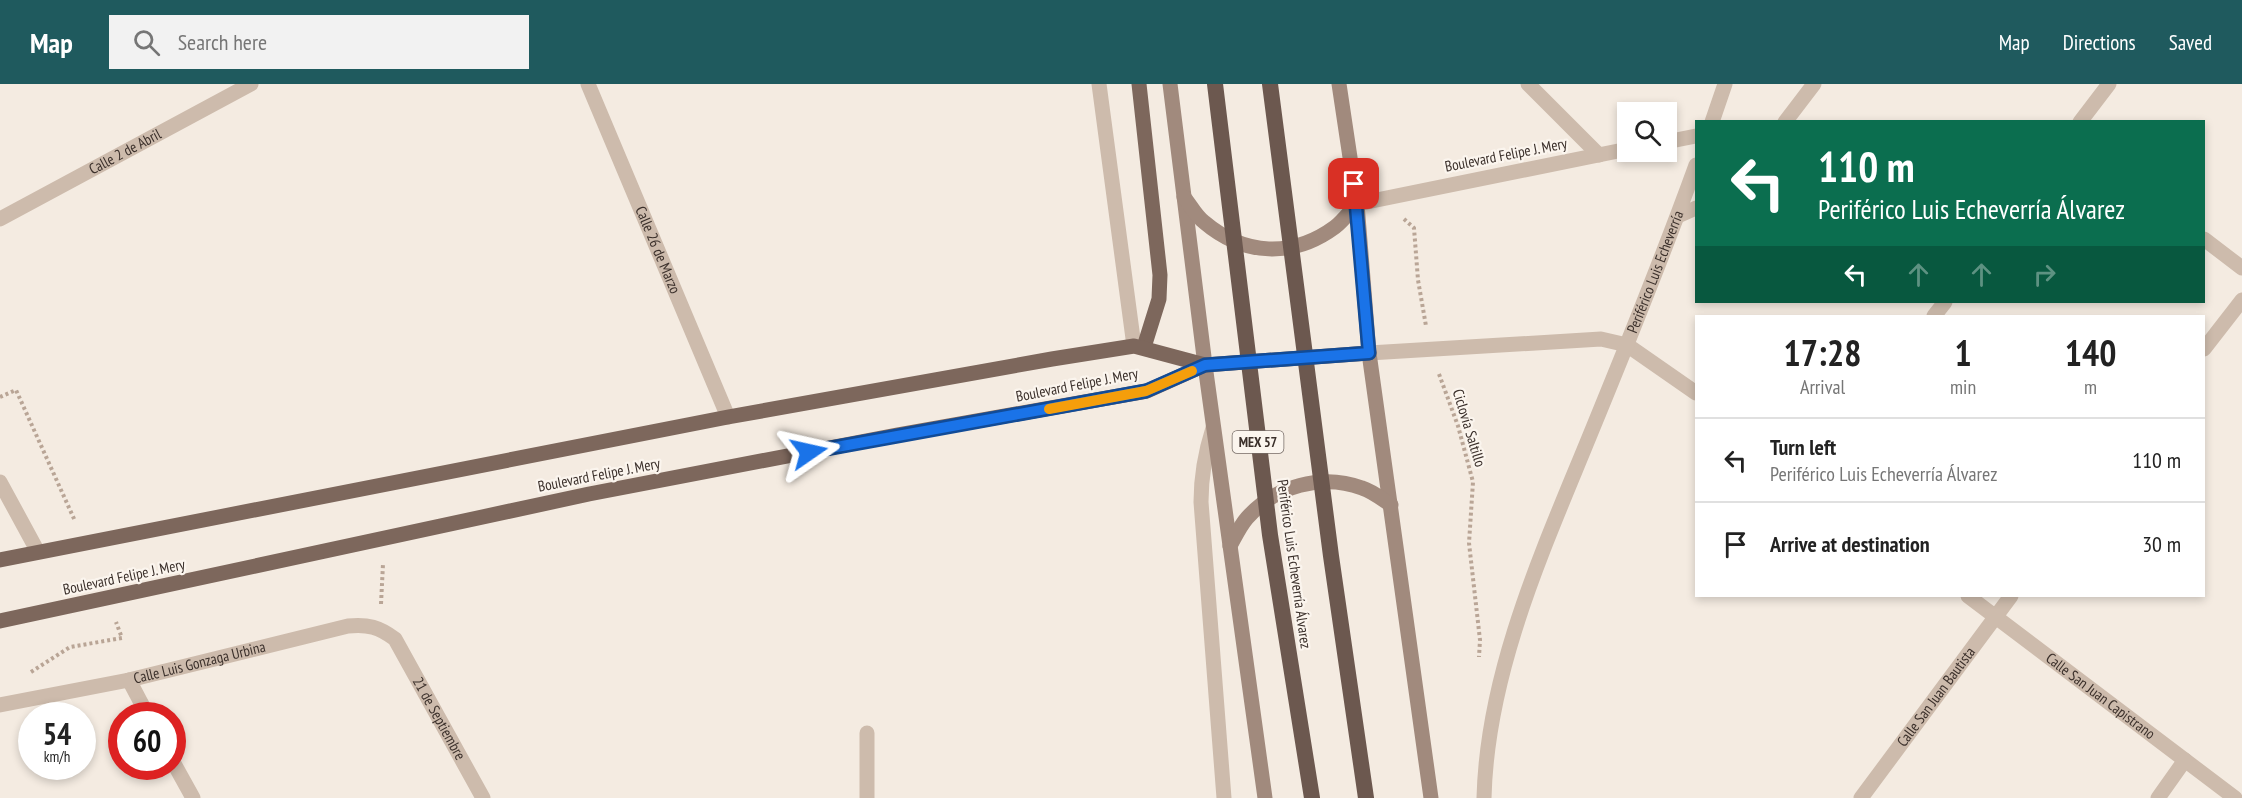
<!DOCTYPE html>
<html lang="en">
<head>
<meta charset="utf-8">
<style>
  body { margin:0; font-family:"PT Sans Narrow",sans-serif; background:#f2f2f2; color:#222; height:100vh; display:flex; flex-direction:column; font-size:22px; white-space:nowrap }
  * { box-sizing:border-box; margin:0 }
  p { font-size:20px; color:#767676 }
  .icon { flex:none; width:33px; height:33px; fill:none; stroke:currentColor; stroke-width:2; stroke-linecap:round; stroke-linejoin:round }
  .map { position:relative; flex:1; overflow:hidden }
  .details { position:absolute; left:1695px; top:231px; width:510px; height:282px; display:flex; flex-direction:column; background:#fff; border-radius:0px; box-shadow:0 3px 9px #0003 }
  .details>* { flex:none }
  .guide { position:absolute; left:1695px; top:36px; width:510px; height:183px; border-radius:0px; box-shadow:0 3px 9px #0003; background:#0b6e4f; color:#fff; overflow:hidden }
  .controls { position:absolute; left:1617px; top:18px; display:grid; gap:12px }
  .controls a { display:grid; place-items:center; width:60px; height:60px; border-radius:0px; background:#fff; box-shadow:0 3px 9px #0003; font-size:30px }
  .speed { position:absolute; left:18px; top:618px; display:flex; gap:12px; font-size:30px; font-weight:700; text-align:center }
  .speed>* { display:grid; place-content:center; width:78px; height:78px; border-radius:50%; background:#fff; box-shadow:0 3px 9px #0003; line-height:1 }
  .speed small { font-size:15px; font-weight:400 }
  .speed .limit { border:9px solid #d22; background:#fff; color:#111 }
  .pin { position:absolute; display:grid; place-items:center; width:51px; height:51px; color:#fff; margin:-26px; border-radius:12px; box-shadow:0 3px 9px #0006 }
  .me { position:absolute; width:66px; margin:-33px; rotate:79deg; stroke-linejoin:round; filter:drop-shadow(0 0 4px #0008) }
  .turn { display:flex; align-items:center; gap:21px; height:126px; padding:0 24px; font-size:27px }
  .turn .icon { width:78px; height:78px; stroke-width:2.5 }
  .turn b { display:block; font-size:42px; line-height:51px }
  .lanes { display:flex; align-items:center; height:57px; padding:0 24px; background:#0003; justify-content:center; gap:30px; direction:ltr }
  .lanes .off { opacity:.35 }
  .eta { display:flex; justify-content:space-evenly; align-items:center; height:102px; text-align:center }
  .eta b { font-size:36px; font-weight:700; line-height:42px }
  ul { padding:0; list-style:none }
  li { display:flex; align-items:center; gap:18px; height:84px; padding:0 24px; border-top:2px solid #e0e0e0 }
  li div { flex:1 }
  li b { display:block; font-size:22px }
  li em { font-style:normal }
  header { display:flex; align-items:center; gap:36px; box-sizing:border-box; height:84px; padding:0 30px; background:#1f5a5e; color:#fff }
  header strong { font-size:28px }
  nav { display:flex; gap:33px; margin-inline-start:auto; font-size:21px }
  .search { width:420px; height:54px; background:#f2f2f2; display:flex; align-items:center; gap:15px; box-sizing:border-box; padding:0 21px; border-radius:0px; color:#767676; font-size:22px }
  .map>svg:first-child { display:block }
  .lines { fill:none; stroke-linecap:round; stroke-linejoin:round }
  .path { stroke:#b9a596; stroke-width:4; stroke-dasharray:3 3; stroke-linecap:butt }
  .service { stroke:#cdbbac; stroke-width:15 }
  .pedestrian { stroke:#cdbbac; stroke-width:15 }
  .minor { stroke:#cdbbac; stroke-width:15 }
  .tertiary { stroke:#cdbbac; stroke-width:15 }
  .secondary { stroke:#a18a7d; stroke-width:15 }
  .primary { stroke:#7d675c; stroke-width:15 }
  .trunk { stroke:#6c584f; stroke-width:16 }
  .route-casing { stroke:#114b97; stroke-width:15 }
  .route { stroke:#1a73e8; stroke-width:10 }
  .slow { stroke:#f59e0b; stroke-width:10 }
  .labels { text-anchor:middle; stroke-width:4.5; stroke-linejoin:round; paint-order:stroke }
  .shield { fill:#fbf5ee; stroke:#756b66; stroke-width:1.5 }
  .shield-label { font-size:14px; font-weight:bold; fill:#3b302b }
  .street-label { font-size:15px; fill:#3b302b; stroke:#fbf5ee }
</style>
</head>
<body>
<header>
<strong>Map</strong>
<div class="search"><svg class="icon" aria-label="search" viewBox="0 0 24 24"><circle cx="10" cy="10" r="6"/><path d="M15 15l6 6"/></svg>Search here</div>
<nav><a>Map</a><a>Directions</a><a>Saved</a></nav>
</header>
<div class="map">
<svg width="2242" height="714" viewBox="0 0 2242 714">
  <rect width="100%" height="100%" fill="#f4ebe1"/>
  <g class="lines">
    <!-- path -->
    <g class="path">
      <polyline points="1404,135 1414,144 1418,196 1426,242"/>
      <polyline points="1439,290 1458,342 1473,398 1469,459 1480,556 1479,573"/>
      <polyline points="0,313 16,306 75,437"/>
      <polyline points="381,520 383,480"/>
      <polyline points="31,588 70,563 122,554 116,538"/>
    </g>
    <!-- service -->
    <g class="service">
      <polyline points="1099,0 1134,262"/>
      <polyline points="1528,0 1599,71"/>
    </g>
    <!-- pedestrian -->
    <polyline class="pedestrian" points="2204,155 2242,184"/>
    <!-- minor -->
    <g class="minor">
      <path id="s1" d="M 588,0 L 728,333"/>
      <polyline points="1785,38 1814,0"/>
      <polyline points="2080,38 2109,0"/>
      <polyline points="1666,58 1696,52"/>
      <polyline points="1357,120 1628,65"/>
      <polyline points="1678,132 1696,124"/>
      <path id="s2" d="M 0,135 L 251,0"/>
      <polyline points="1934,232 1945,218"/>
      <polyline points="1627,261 1696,309"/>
      <polyline points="2204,265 2242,216"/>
      <path d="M 1213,344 C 1205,369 1201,391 1201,418 L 1224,714"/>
      <polyline points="0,398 38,468"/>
      <path id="s3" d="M 1968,512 L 2235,714"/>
      <polyline points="129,596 148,632"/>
      <path id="s4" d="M 0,621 L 129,596 L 348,542 C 368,540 379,543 395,555 L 483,714"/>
      <polyline points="172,676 193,714"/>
      <polyline points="867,714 867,649"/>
      <path id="s5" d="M 1861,714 L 2011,512"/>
      <polyline points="2158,714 2185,676"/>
    </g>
    <!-- tertiary -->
    <g class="tertiary">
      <polyline points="1712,38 1725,0"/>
      <polyline points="1369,269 1601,255 1627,261"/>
      <path id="s6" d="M 1484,714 C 1487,588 1543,466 1590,351 C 1627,261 1663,172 1696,81"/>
    </g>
    <!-- secondary -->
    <g class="secondary">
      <polyline points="1170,0 1205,281 1265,714"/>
      <polyline points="1339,0 1357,120 1369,269 1431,714"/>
      <path d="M 1184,113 C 1191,122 1196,132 1204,138 C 1244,172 1293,174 1335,143 C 1343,137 1350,127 1357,120"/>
      <path d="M 1230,462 C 1235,453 1240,442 1247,434 C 1275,402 1322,389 1362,404 C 1372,407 1382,415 1391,421"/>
    </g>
    <!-- primary -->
    <g class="primary">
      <polyline points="1139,0 1160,191 1159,215 1144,263"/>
      <polyline points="0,476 728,333 1052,275 1134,262 1205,281"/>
      <polyline points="0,537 589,410 897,351 1147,307 1205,281 1369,269"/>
    </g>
    <!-- trunk -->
    <g class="trunk">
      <polyline points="1215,0 1270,451 1312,714"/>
      <polyline points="1270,0 1331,472 1366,714"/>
    </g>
  </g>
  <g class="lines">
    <defs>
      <polyline id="route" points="809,368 1146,307 1205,281 1369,269 1354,100"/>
    </defs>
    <!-- route casing -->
    <use href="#route" class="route-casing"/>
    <!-- route -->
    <use href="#route" class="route"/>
    <!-- slow -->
    <polyline class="slow" points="1049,325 1146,307 1192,287"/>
  </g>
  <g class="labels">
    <!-- shield labels -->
    <rect class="shield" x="1232.5" y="347" width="51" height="22" rx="4.5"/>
    <g class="shield-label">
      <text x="1258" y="363">MEX 57</text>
    </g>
    <!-- street labels -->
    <g class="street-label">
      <text dy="5" stroke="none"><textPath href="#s2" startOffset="142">Calle 2 de Abril</textPath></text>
      <text transform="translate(1506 71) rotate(-11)" y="5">Boulevard Felipe J. Mery</text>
      <text dy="5" stroke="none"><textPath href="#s1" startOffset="180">Calle 26 de Marzo</textPath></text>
      <text dy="5" stroke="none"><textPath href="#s6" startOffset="556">Periférico Luis Echeverría</textPath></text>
      <text transform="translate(1077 301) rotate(-11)" y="5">Boulevard Felipe J. Mery</text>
      <text transform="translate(1469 344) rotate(73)" y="5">Ciclovía Saltillo</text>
      <text transform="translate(599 391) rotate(-11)" y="5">Boulevard Felipe J. Mery</text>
      <text transform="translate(1294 480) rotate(82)" y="5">Periférico Luis Echeverría Álvarez</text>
      <text transform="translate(124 493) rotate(-12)" y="5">Boulevard Felipe J. Mery</text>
      <text dy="5" stroke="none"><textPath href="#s4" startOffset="204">Calle Luis Gonzaga Urbina</textPath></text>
      <text dy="5" stroke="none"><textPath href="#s5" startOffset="126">Calle San Juan Bautista</textPath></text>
      <text dy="5" stroke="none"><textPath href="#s3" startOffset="166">Calle San Juan Capistrano</textPath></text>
      <text dy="5" stroke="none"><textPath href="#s4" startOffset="498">21 de Septiembre</textPath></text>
    </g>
  </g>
</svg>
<div class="controls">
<a><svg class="icon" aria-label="search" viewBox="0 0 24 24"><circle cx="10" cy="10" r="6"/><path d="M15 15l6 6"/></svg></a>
</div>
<div class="speed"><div>54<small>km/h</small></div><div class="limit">60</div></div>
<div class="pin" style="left:1354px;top:100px;background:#d93025"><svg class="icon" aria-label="arrive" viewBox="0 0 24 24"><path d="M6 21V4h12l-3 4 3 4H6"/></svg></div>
<svg class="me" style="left:809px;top:368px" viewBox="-20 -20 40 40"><path d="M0-17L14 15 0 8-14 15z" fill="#1a73e8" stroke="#fff" stroke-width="4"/></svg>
<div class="guide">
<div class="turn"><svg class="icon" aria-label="left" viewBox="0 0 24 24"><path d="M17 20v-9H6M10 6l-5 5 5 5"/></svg><div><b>110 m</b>Periférico Luis Echeverría Álvarez</div></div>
<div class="lanes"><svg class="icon" aria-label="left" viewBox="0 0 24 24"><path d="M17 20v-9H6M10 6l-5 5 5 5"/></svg><svg class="icon off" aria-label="ahead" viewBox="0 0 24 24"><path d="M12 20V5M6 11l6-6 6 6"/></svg><svg class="icon off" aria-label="ahead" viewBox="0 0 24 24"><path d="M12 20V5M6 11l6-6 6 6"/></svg><svg class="icon off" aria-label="right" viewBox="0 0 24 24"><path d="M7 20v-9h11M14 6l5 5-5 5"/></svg></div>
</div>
<section class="details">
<div class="eta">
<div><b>17:28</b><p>Arrival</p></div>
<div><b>1</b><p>min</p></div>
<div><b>140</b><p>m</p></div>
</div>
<ul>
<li><svg class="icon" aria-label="left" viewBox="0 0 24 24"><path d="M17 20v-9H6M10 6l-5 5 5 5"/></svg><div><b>Turn left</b><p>Periférico Luis Echeverría Álvarez</p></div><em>110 m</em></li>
<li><svg class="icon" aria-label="arrive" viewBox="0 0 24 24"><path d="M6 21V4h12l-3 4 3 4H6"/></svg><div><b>Arrive at destination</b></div><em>30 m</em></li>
</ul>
</section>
</div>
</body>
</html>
